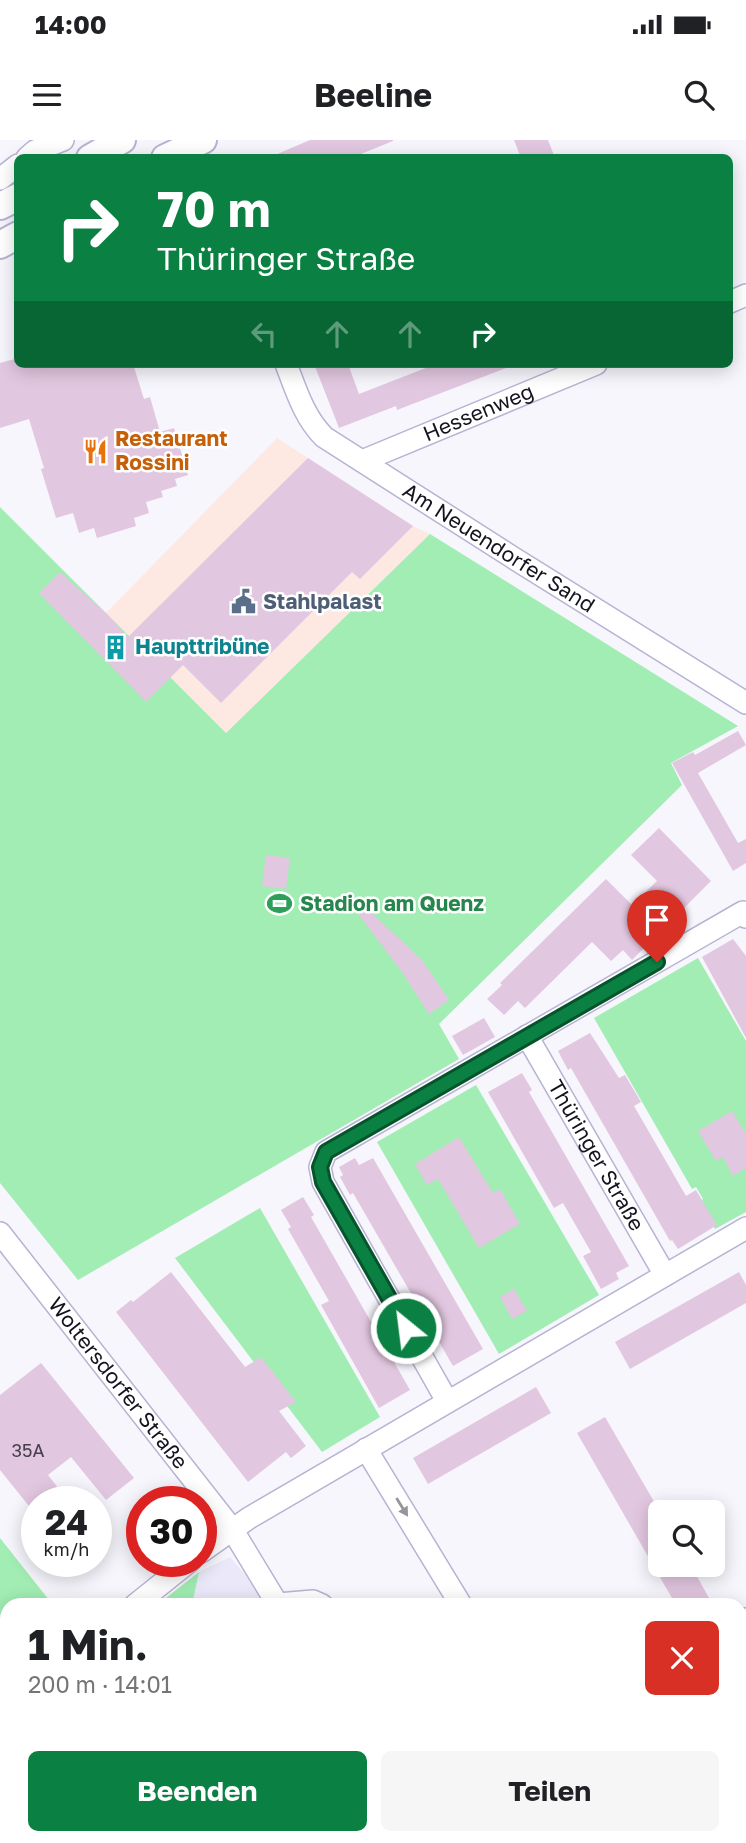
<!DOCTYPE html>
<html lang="de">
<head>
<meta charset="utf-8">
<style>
  body { margin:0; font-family:"Golos Text",sans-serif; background:#f6f6f6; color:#202124; height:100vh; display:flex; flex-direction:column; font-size:26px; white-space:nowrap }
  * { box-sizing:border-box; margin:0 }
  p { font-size:23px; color:#757577 }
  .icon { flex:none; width:38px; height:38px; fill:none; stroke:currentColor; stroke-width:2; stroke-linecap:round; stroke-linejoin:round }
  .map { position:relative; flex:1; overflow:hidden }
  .sheet { position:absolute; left:0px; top:1458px; width:747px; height:247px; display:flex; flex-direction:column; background:#fff; border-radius:21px 21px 0 0; box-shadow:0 4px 18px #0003 }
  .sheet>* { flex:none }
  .top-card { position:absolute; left:14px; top:14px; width:719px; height:214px; border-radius:10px; box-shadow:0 4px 18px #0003; background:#0b8043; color:#fff; overflow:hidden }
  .fabs { position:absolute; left:648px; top:1360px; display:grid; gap:14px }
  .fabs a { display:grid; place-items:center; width:77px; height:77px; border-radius:10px; background:#fff; box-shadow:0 4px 18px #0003; font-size:35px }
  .speed { position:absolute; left:21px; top:1346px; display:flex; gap:14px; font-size:35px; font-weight:700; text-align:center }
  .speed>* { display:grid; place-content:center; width:91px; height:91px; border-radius:50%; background:#fff; box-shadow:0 4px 18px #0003; line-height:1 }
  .speed small { font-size:18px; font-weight:400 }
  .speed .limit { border:10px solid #d22; background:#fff; color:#111 }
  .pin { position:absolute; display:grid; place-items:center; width:60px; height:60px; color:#fff; margin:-72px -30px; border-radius:50% 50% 50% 0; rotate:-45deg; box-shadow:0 0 7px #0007 }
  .pin .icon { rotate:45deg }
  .me { position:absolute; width:77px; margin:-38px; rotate:331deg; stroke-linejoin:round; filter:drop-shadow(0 0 5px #0008) }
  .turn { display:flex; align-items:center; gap:24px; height:147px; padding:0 28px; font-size:32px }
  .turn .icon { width:91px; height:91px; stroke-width:2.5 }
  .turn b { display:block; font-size:49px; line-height:60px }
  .lanes { display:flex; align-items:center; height:66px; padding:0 28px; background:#0003; justify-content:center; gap:35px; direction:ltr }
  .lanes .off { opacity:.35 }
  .round { display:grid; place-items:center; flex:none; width:74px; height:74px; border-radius:10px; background:#f6f6f6 }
  .summary { display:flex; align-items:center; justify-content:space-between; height:119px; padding:0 28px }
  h1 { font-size:42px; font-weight:700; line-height:52px }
  .button { display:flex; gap:14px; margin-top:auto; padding:14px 28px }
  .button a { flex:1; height:80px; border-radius:10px; background:#0b8043; color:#fff; font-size:28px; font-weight:700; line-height:80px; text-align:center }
  .button a+a { background:#f6f6f6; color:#202124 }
  .status { display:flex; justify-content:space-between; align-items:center; height:49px; padding:0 35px; background:#fff; direction:ltr }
  .status svg { height:19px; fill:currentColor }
  header { display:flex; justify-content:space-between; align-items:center; height:91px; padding:0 28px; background:#fff; font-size:32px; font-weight:700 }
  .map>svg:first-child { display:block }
  .commercial { fill:#fde8e2 }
  .built { fill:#ebe9f9 }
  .green { fill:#a1edb3 }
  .building { fill:#e2c7e0 }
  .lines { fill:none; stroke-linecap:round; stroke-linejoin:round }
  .minor-casing { stroke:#b7b3d3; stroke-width:24 }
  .major-casing { stroke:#b7b3d3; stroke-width:30 }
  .minor { stroke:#fff; stroke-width:21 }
  .major { stroke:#fff; stroke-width:26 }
  .oneway { fill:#96959a }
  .route-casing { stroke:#07532c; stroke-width:18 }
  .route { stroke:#0b8043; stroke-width:12 }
  .labels { text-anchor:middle; stroke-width:5; stroke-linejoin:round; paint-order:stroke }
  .number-label { font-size:18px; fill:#48404e }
  .street-label { font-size:21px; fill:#15131e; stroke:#fff }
  .food-label { font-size:21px; font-weight:bold; fill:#c56008; stroke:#fff; text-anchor:start }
  .service-label { font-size:21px; font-weight:bold; fill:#4e5e75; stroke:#fff; text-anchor:start }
  .culture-label { font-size:21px; font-weight:bold; fill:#0d838f; stroke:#fff; text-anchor:start }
  .leisure-label { font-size:21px; font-weight:bold; fill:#27864d; stroke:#fff; text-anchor:start }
</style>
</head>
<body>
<div class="status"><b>14:00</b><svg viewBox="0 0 49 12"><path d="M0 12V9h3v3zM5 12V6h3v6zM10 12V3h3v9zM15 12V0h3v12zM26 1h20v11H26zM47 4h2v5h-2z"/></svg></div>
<header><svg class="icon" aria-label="menu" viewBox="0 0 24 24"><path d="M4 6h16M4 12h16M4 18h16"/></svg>Beeline<svg class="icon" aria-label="search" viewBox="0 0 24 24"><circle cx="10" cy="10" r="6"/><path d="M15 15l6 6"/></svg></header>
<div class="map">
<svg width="746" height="1703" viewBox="0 0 746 1703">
  <rect width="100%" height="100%" fill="#f7f6fd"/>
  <!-- commercial -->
  <polygon class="commercial" points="277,298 413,386 430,394 226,593 106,473"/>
  <!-- built -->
  <g class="built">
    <polygon points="230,1417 272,1465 192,1465 199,1432"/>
    <polygon points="293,1698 447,1698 450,1703 296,1703"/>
  </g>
  <!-- green -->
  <g class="green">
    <polygon points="0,367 226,593 430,394 738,586 671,623 682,645 439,884 459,919 78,1140 0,1043"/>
    <polygon points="698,818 746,901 746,1072 715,1089 700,1062 703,1059 696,1047 692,1049 594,878"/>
    <polygon points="476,945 599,1155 499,1214 377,1002"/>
    <polygon points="260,1068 380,1277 322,1312 175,1118"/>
    <polygon points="0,1398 53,1465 7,1465 7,1530 0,1536"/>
    <polygon points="199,1432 192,1465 157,1465"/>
  </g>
  <!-- building -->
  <g class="building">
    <polygon points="310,0 393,0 393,1 351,18 268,18"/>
    <polygon points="514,0 548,0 555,18 521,18"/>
    <polygon points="18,218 18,224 133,224 144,259 150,257 160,292 174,288 188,335 175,339 177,346 161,351 163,357 146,362 149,373 134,378 136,386 97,398 94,388 79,393 73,373 56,378 41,329 44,328 29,279 0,288 0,223"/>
    <polygon points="314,224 348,224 359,254 436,224 514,225 397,270 396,266 339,288"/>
    <polygon points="308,318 413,386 360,439 352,432 221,563 183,525 146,562 39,453 60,432 106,473 128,497"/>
    <polygon points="738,591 746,605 698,633 738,703 746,699 746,723 733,731 672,623 693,612 695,615"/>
    <polygon points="659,688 711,741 632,820 623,810 611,821 592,802 525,868 518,861 504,875 487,859 502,845 500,843 606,739 632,765 657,741 631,715"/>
    <polygon points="266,715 290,718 286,749 262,746"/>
    <polygon points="359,761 422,820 449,860 429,874 402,832 353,767"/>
    <polygon points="733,799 746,816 746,898 702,817"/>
    <polygon points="484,878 495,897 463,915 452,896"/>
    <polygon points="590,893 619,938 625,935 641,962 634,966 686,1056 696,1050 717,1085 678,1109 672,1100 670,1101 571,928 568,930 558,911"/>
    <polygon points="522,933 532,950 529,952 629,1126 616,1133 619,1139 601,1149 583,1116 591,1112 563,1063 554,1068 488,952"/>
    <polygon points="732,971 746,994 746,1028 733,1036 723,1017 716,1021 698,991"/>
    <polygon points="459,997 493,1053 500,1049 520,1084 479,1108 438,1039 427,1045 415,1024"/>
    <polygon points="355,1018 359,1025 373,1018 483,1209 453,1226 353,1053 350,1055 340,1037 343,1035 339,1027"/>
    <polygon points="303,1057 314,1075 311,1077 410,1250 379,1268 321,1165 329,1161 288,1089 291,1087 281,1070"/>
    <polygon points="171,1132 245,1227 261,1217 296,1262 279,1271 306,1306 291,1318 286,1312 248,1342 116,1172 131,1160 133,1162"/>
    <polygon points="739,1132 746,1145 746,1163 630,1229 615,1202"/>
    <polygon points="514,1149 527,1171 512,1179 500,1157"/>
    <polygon points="41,1223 134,1338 106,1360 71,1317 48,1335 69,1362 37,1362 37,1376 0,1330 0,1255"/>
    <polygon points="536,1247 551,1273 428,1344 413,1318"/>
    <polygon points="605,1277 660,1372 660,1424 690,1424 713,1465 676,1465 577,1293"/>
  </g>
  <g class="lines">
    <defs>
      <g id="minor">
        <polyline points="27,18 35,11 63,0"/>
        <polyline points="0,39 18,25"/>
        <polyline points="730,162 746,155"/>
        <path id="s1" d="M 286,224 C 296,250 304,277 324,297 L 512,417 L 746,563"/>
        <path id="s2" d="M 362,321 L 596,224"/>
        <path id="s3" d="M 527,896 L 665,1135"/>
        <path id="s4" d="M 0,1093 L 232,1389 L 278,1465"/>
        <polyline points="447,1261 323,1042 320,1027 326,1012 743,772 746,777"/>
        <polyline points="366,1309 461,1465"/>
        <polyline points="201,1412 249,1378 746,1088"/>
        <polyline points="278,1464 313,1461 322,1465"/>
        <polyline points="135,1465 190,1421"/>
        <polyline points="740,1482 746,1479"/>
        <polyline points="0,1574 7,1568"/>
        <polyline points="409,1698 412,1703"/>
        <polyline points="466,1698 469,1703"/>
        <polyline points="739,1703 746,1699"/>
      </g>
      <g id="major">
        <polyline points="90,18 122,0"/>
        <polyline points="165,18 203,0"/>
        <polyline points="0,66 18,57"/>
        <polyline points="0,105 18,95"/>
      </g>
    </defs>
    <!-- minor casing -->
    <use href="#minor" class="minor-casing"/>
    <!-- major casing -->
    <use href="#major" class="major-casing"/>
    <!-- minor -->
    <use href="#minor" class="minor"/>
    <!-- major -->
    <use href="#major" class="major"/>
  </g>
  <!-- one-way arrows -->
  <defs><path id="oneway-solid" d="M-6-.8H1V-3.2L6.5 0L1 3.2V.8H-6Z" transform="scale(1.75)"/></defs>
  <use class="oneway" href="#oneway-solid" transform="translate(402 1367) rotate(58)"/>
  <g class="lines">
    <defs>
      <polyline id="route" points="406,1188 323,1042 320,1027 326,1012 657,822"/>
    </defs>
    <!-- route casing -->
    <use href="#route" class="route-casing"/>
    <!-- route -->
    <use href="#route" class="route"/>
  </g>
  <!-- icons -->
  <defs>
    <symbol id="restaurant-bare" viewBox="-9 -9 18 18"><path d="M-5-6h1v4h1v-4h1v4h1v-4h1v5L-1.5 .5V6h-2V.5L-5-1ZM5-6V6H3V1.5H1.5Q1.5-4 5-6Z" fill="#e8710a" stroke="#fff" stroke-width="2.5" paint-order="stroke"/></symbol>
    <symbol id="civic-bare" viewBox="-9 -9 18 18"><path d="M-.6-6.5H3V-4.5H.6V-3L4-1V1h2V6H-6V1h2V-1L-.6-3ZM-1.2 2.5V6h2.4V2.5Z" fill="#5c6f8a" stroke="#fff" stroke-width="2.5" paint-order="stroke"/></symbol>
    <symbol id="building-bare" viewBox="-9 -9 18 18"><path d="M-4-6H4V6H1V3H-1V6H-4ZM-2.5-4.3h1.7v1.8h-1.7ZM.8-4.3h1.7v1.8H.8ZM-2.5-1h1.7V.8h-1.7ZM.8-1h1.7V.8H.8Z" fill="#0f9aa8" stroke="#fff" stroke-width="2.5" paint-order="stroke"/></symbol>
    <symbol id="stadium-bare" viewBox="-9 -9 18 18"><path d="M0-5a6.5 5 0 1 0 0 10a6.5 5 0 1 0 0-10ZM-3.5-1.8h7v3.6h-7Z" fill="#2e9e5b" stroke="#fff" stroke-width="2.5" paint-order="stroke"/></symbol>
  </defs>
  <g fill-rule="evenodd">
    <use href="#restaurant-bare" x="78" y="294" width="35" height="35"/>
    <use href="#civic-bare" x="226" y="444" width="35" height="35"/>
    <use href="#building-bare" x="98" y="490" width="35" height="35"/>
    <use href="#stadium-bare" x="262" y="746" width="35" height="35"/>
  </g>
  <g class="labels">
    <!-- number labels -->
    <g class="number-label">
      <text x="28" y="1317">35A</text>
    </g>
    <!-- street labels -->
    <g class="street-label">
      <text dy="7" stroke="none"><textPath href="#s2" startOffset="126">Hessenweg</textPath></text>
      <text dy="7" stroke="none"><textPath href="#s1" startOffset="290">Am Neuendorfer Sand</textPath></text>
      <text dy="7" stroke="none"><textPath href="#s3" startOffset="138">Thüringer Straße</textPath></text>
      <text dy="7" stroke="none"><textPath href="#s4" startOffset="191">Woltersdorfer Straße</textPath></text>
    </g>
    <!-- food labels -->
    <g class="food-label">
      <text x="115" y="306">Restaurant<tspan x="115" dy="24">Rossini</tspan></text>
    </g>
    <!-- service labels -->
    <g class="service-label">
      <text x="263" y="469">Stahlpalast</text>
    </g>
    <!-- culture labels -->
    <g class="culture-label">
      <text x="135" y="514">Haupttribüne</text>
    </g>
    <!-- leisure labels -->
    <g class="leisure-label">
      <text x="300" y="771">Stadion am Quenz</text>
    </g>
  </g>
</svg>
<div class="fabs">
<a><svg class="icon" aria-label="search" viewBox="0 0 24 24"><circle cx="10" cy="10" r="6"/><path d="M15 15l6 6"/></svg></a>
</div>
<div class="speed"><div>24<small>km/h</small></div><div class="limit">30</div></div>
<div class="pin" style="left:657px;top:822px;background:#d93025"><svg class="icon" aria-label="arrive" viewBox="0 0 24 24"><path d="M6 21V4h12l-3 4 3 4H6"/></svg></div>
<svg class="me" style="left:406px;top:1188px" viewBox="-20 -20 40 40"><circle r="17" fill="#0b8043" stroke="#fff" stroke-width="3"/><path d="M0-11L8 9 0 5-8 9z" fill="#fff"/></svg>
<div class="top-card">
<div class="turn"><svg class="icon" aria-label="right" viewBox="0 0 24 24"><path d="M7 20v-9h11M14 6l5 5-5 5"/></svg><div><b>70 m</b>Thüringer Straße</div></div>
<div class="lanes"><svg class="icon off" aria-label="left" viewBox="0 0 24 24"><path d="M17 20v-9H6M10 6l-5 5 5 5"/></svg><svg class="icon off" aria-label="ahead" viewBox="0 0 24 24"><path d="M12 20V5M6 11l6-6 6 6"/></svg><svg class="icon off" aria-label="ahead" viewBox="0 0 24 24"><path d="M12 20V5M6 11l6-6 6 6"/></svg><svg class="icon" aria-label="right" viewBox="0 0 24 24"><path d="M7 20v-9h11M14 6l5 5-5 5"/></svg></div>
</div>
<section class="sheet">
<div class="summary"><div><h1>1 Min.</h1><p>200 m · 14:01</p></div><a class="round" style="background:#d93025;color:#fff"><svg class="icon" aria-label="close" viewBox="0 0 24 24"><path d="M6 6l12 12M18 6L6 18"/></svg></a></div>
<div class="button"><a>Beenden</a><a>Teilen</a></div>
</section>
</div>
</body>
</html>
